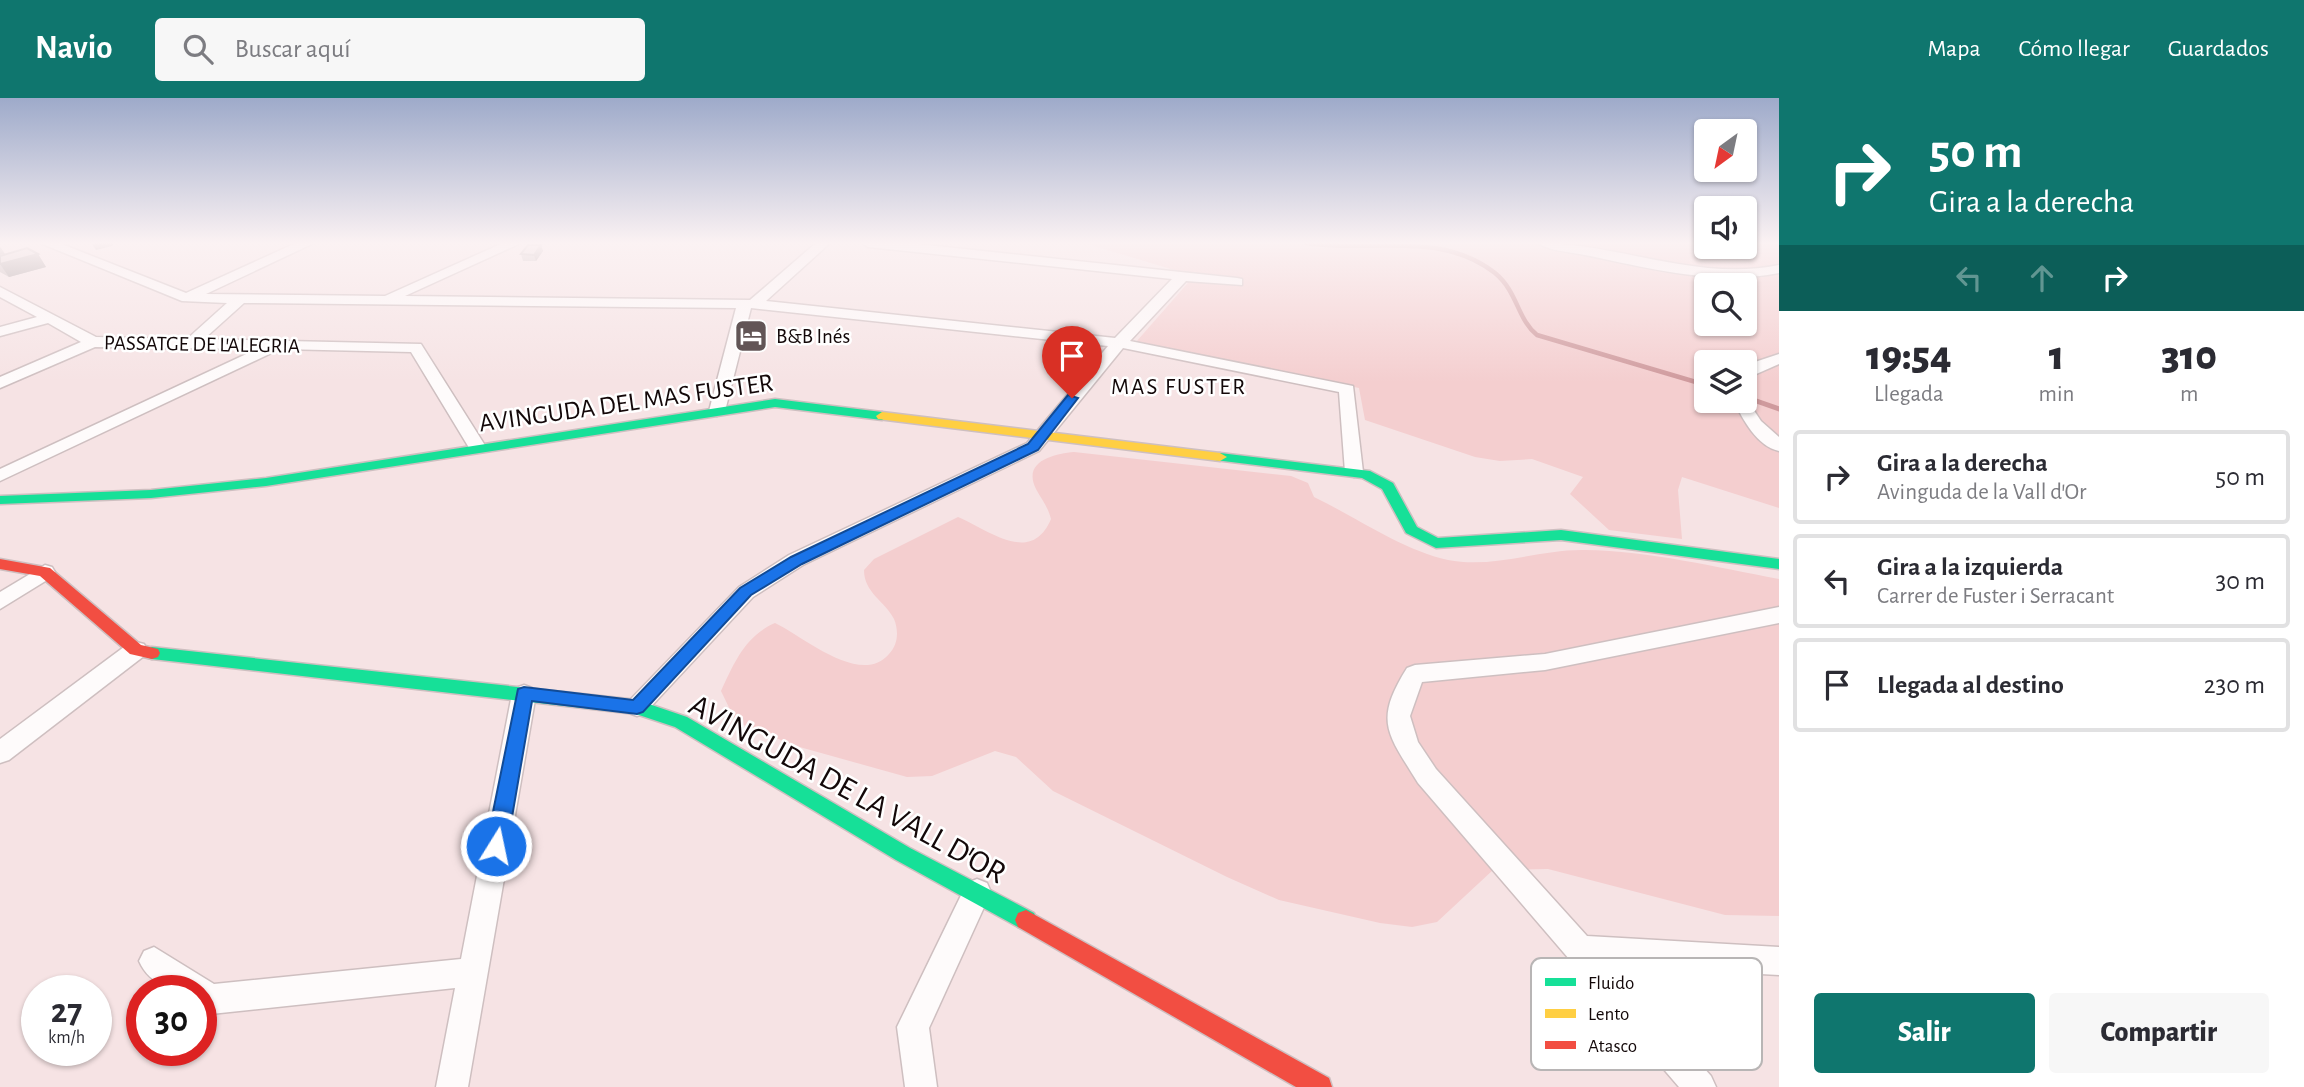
<!DOCTYPE html>
<html lang="es">
<head>
<meta charset="utf-8">
<style>
  body { margin:0; font-family:"Alegreya Sans",sans-serif; background:#f7f7f7; color:#2b2b33; height:100vh; display:flex; flex-direction:column; font-size:26px; white-space:nowrap }
  * { box-sizing:border-box; margin:0 }
  p { font-size:23px; color:#7c7c81 }
  .icon { flex:none; width:38px; height:38px; fill:none; stroke:currentColor; stroke-width:2; stroke-linecap:round; stroke-linejoin:round }
  .map { position:relative; flex:1; overflow:hidden }
  .details { display:flex; flex-direction:column; background:#fff; width:525px }
  .details>* { flex:none }
  .banner { background:#0f766e; color:#fff; overflow:hidden }
  .needle { width:46px; rotate:213deg }
  .tools { position:absolute; left:1694px; top:21px; display:grid; gap:14px }
  .tools a { display:grid; place-items:center; width:63px; height:63px; border-radius:7px; background:#fff; box-shadow:0 2px 5px #0004; font-size:35px }
  .speed { position:absolute; left:21px; top:877px; display:flex; gap:14px; font-size:35px; font-weight:700; text-align:center }
  .speed>* { display:grid; place-content:center; width:91px; height:91px; border-radius:50%; background:#fff; box-shadow:0 2px 5px #0004; line-height:1 }
  .speed small { font-size:18px; font-weight:400 }
  .speed .limit { border:10px solid #d22; background:#fff; color:#111 }
  .pin { position:absolute; display:grid; place-items:center; width:60px; height:60px; color:#fff; margin:-72px -30px; border-radius:50% 50% 50% 0; rotate:-45deg; box-shadow:0 0 7px #0007 }
  .pin .icon { rotate:45deg }
  .me { position:absolute; width:77px; margin:-38px; rotate:10deg; stroke-linejoin:round; filter:drop-shadow(0 0 5px #0008) }
  .turn { display:flex; align-items:center; gap:24px; height:147px; padding:0 35px; font-size:32px }
  .turn .icon { width:91px; height:91px; stroke-width:2.5 }
  .turn b { display:block; font-size:49px; line-height:60px }
  .lanes { display:flex; align-items:center; height:66px; padding:0 35px; background:#0003; justify-content:center; gap:35px; direction:ltr }
  .lanes .off { opacity:.35 }
  .eta { display:flex; justify-content:space-evenly; align-items:center; height:119px; text-align:center }
  .eta b { font-size:42px; font-weight:800; line-height:49px }
  .primary-button { display:flex; gap:14px; margin-top:auto; padding:14px 35px }
  .primary-button a { flex:1; height:80px; border-radius:7px; background:#0f766e; color:#fff; font-size:28px; font-weight:800; line-height:80px; text-align:center }
  .primary-button a+a { background:#f7f7f7; color:#2b2b33 }
  ul { padding:0; list-style:none }
  li { display:flex; align-items:center; gap:21px; height:94px; margin:0 14px 10px; padding:0 21px; border:4px solid #e1e1e2; border-radius:7px }
  li div { flex:1 }
  li b { display:block; font-size:26px }
  li em { font-style:normal }
  header { display:flex; align-items:center; gap:42px; box-sizing:border-box; height:98px; padding:0 35px; background:#0f766e; color:#fff }
  header strong { font-size:33px }
  nav { display:flex; gap:38px; margin-inline-start:auto; font-size:24px }
  .search { width:490px; height:63px; background:#f7f7f7; display:flex; align-items:center; gap:18px; box-sizing:border-box; padding:0 24px; border-radius:7px; color:#7c7c81; font-size:26px }
  main { display:flex; flex:1; min-height:0 }
  .map>svg:first-child { display:block }
  .green { fill:#f4cecf; fill-rule:evenodd }
  .lines { fill:none; stroke-linecap:round; stroke-linejoin:round }
  .stream-far1 { stroke:#cf9a9d; stroke-width:4.5 }
  .stream { stroke:#cf9a9d; stroke-width:5 }
  .street-casing { stroke:#cebfc0; stroke-width:3 }
  .fast-casing { stroke:#cebfc0; stroke-width:3 }
  .slow-casing { stroke:#cebfc0; stroke-width:3 }
  .jam-casing { stroke:#cebfc0; stroke-width:3 }
  .street { fill:#fefbfb; fill-rule:evenodd }
  .fast { fill:#16e098; fill-rule:evenodd }
  .slow { fill:#ffcf43; fill-rule:evenodd }
  .jam { fill:#f24e42; fill-rule:evenodd }
  .wall { fill:#bbaeaf }
  .shaded-wall { fill:#988d8e }
  .building { fill:#d9cacb; stroke:#988d8e; stroke-width:2 }
  .route { fill:#1a73e8; stroke:#114b97; stroke-width:2 }
  .labels { text-anchor:middle; stroke-width:5; stroke-linejoin:round; paint-order:stroke }
  .far-poi-label { font-size:21px; fill:#130809; stroke:#fff; text-anchor:start }
  .far-street-label { font-size:21px; fill:#130809; stroke:#fff }
  .far-neighbourhood-label { font-size:23px; letter-spacing:2px; fill:#130809; stroke:#fff }
  .street-label { font-size:26px; fill:#130809; stroke:#fff }
  .near-street-label { font-size:32px; fill:#130809; stroke:#fff }
  .key { fill:#fff; stroke:#b8b5b5; stroke-width:2 }
  .key-label { font-size:19px; fill:#130809 }
</style>
</head>
<body>
<header>
<strong>Navio</strong>
<div class="search"><svg class="icon" aria-label="search" viewBox="0 0 24 24"><circle cx="10" cy="10" r="6"/><path d="M15 15l6 6"/></svg>Buscar aquí</div>
<nav><a>Mapa</a><a>Cómo llegar</a><a>Guardados</a></nav>
</header>
<main>
<div class="map">
<svg width="1779" height="989" viewBox="0 0 1779 989">
  <rect width="100%" height="100%" fill="#f6e3e4"/>
  <!-- green -->
  <g class="green">
    <path d="M 1084,145 L 1706,145 L 1706,149 L 1745,149 L 1745,145 L 1779,145 L 1779,410 L 1682,379 L 1678,392 L 1682,441 L 1609,432 L 1570,396 L 1583,379 L 1532,361 L 1500,363 L 1475,359 L 1365,322 L 1359,290 L 1136,244 L 1194,178 ZM 1706,187 L 1745,187 L 1745,226 L 1706,226 ZM 1706,264 L 1745,264 L 1745,303 L 1706,303 Z"/>
    <path d="M 1074,354 L 1291,378 L 1308,385 L 1314,399 C 1356,419 1402,452 1448,462 C 1494,471 1539,451 1585,452 C 1650,453 1715,469 1779,481 L 1779,818 L 1725,817 L 1548,771 L 1493,772 L 1437,824 L 1412,829 L 1380,825 L 1279,802 L 1227,779 L 1053,693 L 1016,659 L 995,653 L 932,678 L 907,679 L 796,648 L 736,624 L 721,593 C 734,565 745,538 775,525 C 804,539 861,589 889,556 C 898,547 899,533 894,521 C 885,503 864,495 864,472 L 874,461 L 958,419 C 989,432 1031,468 1051,421 C 1048,409 1042,402 1036,391 C 1022,363 1054,356 1074,354 Z"/>
  </g>
  <g class="lines">
    <!-- stream-far1 -->
    <path class="stream-far1" d="M 1306,145 C 1370,155 1440,132 1495,175 C 1518,194 1517,221 1537,237 L 1706,287"/>
    <!-- stream -->
    <polyline class="stream" points="1745,299 1779,311"/>
    <defs>
      <g id="street">
        <polygon points="40,145 59,145 186,195 296,145 314,145 206,196 385,198 503,145 521,145 405,198 750,202 816,145 830,145 766,203 1115,240 1172,181 868,149 862,145 908,145 1237,180 1242,181 1242,187 1186,183 1130,243 1353,288 1363,374 1354,379 1345,374 1339,294 1123,250 1039,353 803,467 753,499 645,615 637,618 629,615 625,609 629,603 739,489 789,457 1027,345 1108,248 751,210 725,313 717,318 709,313 736,210 244,205 204,241 421,246 486,349 483,353 471,353 411,254 280,251 0,383 0,371 257,251 95,249 0,290 0,279 81,244 48,225 0,238 0,229 37,219 0,199 0,189 96,239 187,241 227,205 182,203"/>
        <path d="M 1538,145 C 1619,145 1697,184 1779,167 L 1779,175 C 1715,188 1648,170 1585,157 C 1571,154 1549,153 1538,145 Z"/>
        <polygon points="1779,256 1779,266 1745,281 1746,267"/>
        <path d="M 1745,299 L 1761,323 L 1779,339 L 1779,353 C 1757,348 1743,322 1734,303 L 1745,303 Z"/>
        <polygon points="45,467 52,469 55,474 52,479 0,511 0,494"/>
        <path d="M 1779,509 L 1779,525 L 1545,572 L 1422,584 L 1410,618 L 1418,644 L 1436,671 L 1587,838 L 1779,849 L 1779,877 L 1613,868 L 1711,978 L 1716,989 L 1679,989 L 1418,685 C 1388,636 1373,624 1407,570 L 1415,567 L 1545,556 Z"/>
        <polygon points="136,544 144,546 147,552 144,558 9,662 0,665 0,641 128,546"/>
        <path d="M 524,587 L 532,590 L 536,596 L 468,989 L 436,989 L 455,890 L 211,916 L 201,912 L 201,892 C 176,892 151,890 139,863 L 144,853 L 154,849 L 214,886 L 461,861 L 512,596 L 516,590 Z"/>
        <polygon points="977,781 987,785 991,794 929,930 937,989 905,989 897,929 967,785"/>
      </g>
      <g id="fast">
        <polygon points="775,301 882,314 888,318 882,322 775,309 266,388 151,400 0,406 0,398 151,392 266,380"/>
        <polygon points="1220,355 1370,373 1393,385 1417,429 1438,440 1561,432 1779,461 1779,471 1561,442 1436,450 1406,435 1382,391 1362,380 1215,362 1215,356"/>
        <polygon points="152,549 637,602 687,619 910,750 1034,815 1037,822 1034,829 1026,832 1018,829 896,762 675,629 636,616 152,561 146,559 144,555 146,551"/>
      </g>
      <polygon id="slow" points="882,314 1220,355 1227,359 1220,363 878,321 876,318"/>
      <g id="jam">
        <polygon points="0,461 50,470 141,547 158,551 160,555 158,559 152,561 130,556 40,478 0,471"/>
        <polygon points="1026,812 1329,980 1332,989 1296,989 1018,829 1015,822 1018,815"/>
      </g>
    </defs>
    <!-- street casing -->
    <use href="#street" class="street-casing"/>
    <!-- fast casing -->
    <use href="#fast" class="fast-casing"/>
    <!-- slow casing -->
    <use href="#slow" class="slow-casing"/>
    <!-- jam casing -->
    <use href="#jam" class="jam-casing"/>
    <!-- street -->
    <use href="#street" class="street"/>
    <!-- fast -->
    <use href="#fast" class="fast"/>
    <!-- slow -->
    <use href="#slow" class="slow"/>
    <!-- jam -->
    <use href="#jam" class="jam"/>
  </g>
  <!-- wall -->
  <g class="wall">
    <polygon points="541,147 543,153 536,163 523,163 521,156"/>
    <polygon points="5,156 38,156 46,169 9,179 0,174 0,158"/>
  </g>
  <!-- shaded-wall -->
  <g class="shaded-wall">
    <polygon points="94,145 114,145 112,148 96,152 92,146"/>
    <polygon points="541,147 543,153 536,163 534,157"/>
    <polygon points="0,149 1,150 5,156 0,157"/>
    <polygon points="38,156 46,169 9,179 0,166"/>
  </g>
  <!-- building -->
  <g class="building">
    <polygon points="528,147 541,147 534,157 521,156"/>
    <polygon points="27,150 38,156 0,166 0,158"/>
  </g>
  <!-- sky -->
  <linearGradient id="sky" x2="0" y2="1"><stop stop-color="#9eaaca"/><stop offset="0.51" stop-color="#fbf2f3"/><stop offset="1" stop-color="#fbf2f3" stop-opacity="0"/></linearGradient>
  <rect width="1779" height="284" fill="url(#sky)"/>
  <!-- route -->
  <polygon class="route" points="1068,297 1078,300 1038,352 802,466 751,497 643,614 637,616 532,603 507,748 504,754 496,757 489,754 486,748 518,591 524,589 633,602 740,490 791,459 1028,346"/>
  <!-- icons -->
  <defs>
    <symbol id="hotel-square" viewBox="-11 -11 22 22"><rect x="-9" y="-9" width="18" height="18" rx="4" fill="#625556" stroke="#fff"/><path d="M-6-4.5h1.5V1H6V5H4.5V3h-9V5H-6ZM-4 0a1.8 1.8 0 1 1 3.6 0ZM.5 0V-2.5h3Q6-2.5 6 0Z" fill="#fff"/></symbol>
  </defs>
  <g fill-rule="evenodd">
    <use href="#hotel-square" x="732" y="219" width="38" height="38"/>
  </g>
  <g class="labels">
    <!-- far-poi labels -->
    <g class="far-poi-label">
      <text x="776" y="245">B&amp;B Inés</text>
    </g>
    <!-- far-street labels -->
    <g class="far-street-label">
      <text transform="translate(202 246) rotate(1)" y="7">PASSATGE DE L'ALEGRIA</text>
    </g>
    <!-- far-neighbourhood labels -->
    <g class="far-neighbourhood-label">
      <text x="1179" y="296">MAS FUSTER</text>
    </g>
    <!-- street labels -->
    <g class="street-label">
      <text transform="translate(626 304) rotate(-8)" y="9">AVINGUDA DEL MAS FUSTER</text>
    </g>
    <!-- near-street labels -->
    <g class="near-street-label">
      <text transform="translate(848 690) rotate(29)" y="11">AVINGUDA DE LA VALL D'OR</text>
    </g>
  </g>
  <!-- legend -->
  <rect x="1531" y="860" width="231" height="112" rx="10" class="key"/>
  <rect x="1545" y="880" width="31" height="8" fill="#16e098"/>
  <rect x="1545" y="911" width="31" height="9" fill="#ffcf43"/>
  <rect x="1545" y="943" width="31" height="8" fill="#f24e42"/>
  <g class="key-label">
    <text x="1588" y="891">Fluido</text>
    <text x="1588" y="922">Lento</text>
    <text x="1588" y="954">Atasco</text>
  </g>
</svg>
<div class="tools">
<a><svg class="needle" viewBox="-14 -14 28 28"><path d="M0-13l5 13h-10z" fill="#e53935"/><path d="M0 13l5-13h-10z" fill="#7c7c81"/></svg></a>
<a><svg class="icon" aria-label="sound" viewBox="0 0 24 24"><path d="M4 9h4l5-4v14l-5-4H4zM17 9q2 3 0 6"/></svg></a>
<a><svg class="icon" aria-label="search" viewBox="0 0 24 24"><circle cx="10" cy="10" r="6"/><path d="M15 15l6 6"/></svg></a>
<a><svg class="icon" aria-label="layers" viewBox="0 0 24 24"><path d="M12 4l9 5-9 5-9-5zM3 14l9 5 9-5"/></svg></a>
</div>
<div class="speed"><div>27<small>km/h</small></div><div class="limit">30</div></div>
<div class="pin" style="left:1072px;top:300px;background:#d93025"><svg class="icon" aria-label="arrive" viewBox="0 0 24 24"><path d="M6 21V4h12l-3 4 3 4H6"/></svg></div>
<svg class="me" style="left:496px;top:748px" viewBox="-20 -20 40 40"><circle r="17" fill="#1a73e8" stroke="#fff" stroke-width="3"/><path d="M0-11L8 9 0 5-8 9z" fill="#fff"/></svg>
</div>
<section class="details">
<div class="banner">
<div class="turn"><svg class="icon" aria-label="right" viewBox="0 0 24 24"><path d="M7 20v-9h11M14 6l5 5-5 5"/></svg><div><b>50 m</b>Gira a la derecha</div></div>
<div class="lanes"><svg class="icon off" aria-label="left" viewBox="0 0 24 24"><path d="M17 20v-9H6M10 6l-5 5 5 5"/></svg><svg class="icon off" aria-label="ahead" viewBox="0 0 24 24"><path d="M12 20V5M6 11l6-6 6 6"/></svg><svg class="icon" aria-label="right" viewBox="0 0 24 24"><path d="M7 20v-9h11M14 6l5 5-5 5"/></svg></div>
</div>
<div class="eta">
<div><b>19:54</b><p>Llegada</p></div>
<div><b>1</b><p>min</p></div>
<div><b>310</b><p>m</p></div>
</div>
<ul>
<li><svg class="icon" aria-label="right" viewBox="0 0 24 24"><path d="M7 20v-9h11M14 6l5 5-5 5"/></svg><div><b>Gira a la derecha</b><p>Avinguda de la Vall d'Or</p></div><em>50 m</em></li>
<li><svg class="icon" aria-label="left" viewBox="0 0 24 24"><path d="M17 20v-9H6M10 6l-5 5 5 5"/></svg><div><b>Gira a la izquierda</b><p>Carrer de Fuster i Serracant</p></div><em>30 m</em></li>
<li><svg class="icon" aria-label="arrive" viewBox="0 0 24 24"><path d="M6 21V4h12l-3 4 3 4H6"/></svg><div><b>Llegada al destino</b></div><em>230 m</em></li>
</ul>
<div class="primary-button"><a>Salir</a><a>Compartir</a></div>
</section>
</main>
</body>
</html>
